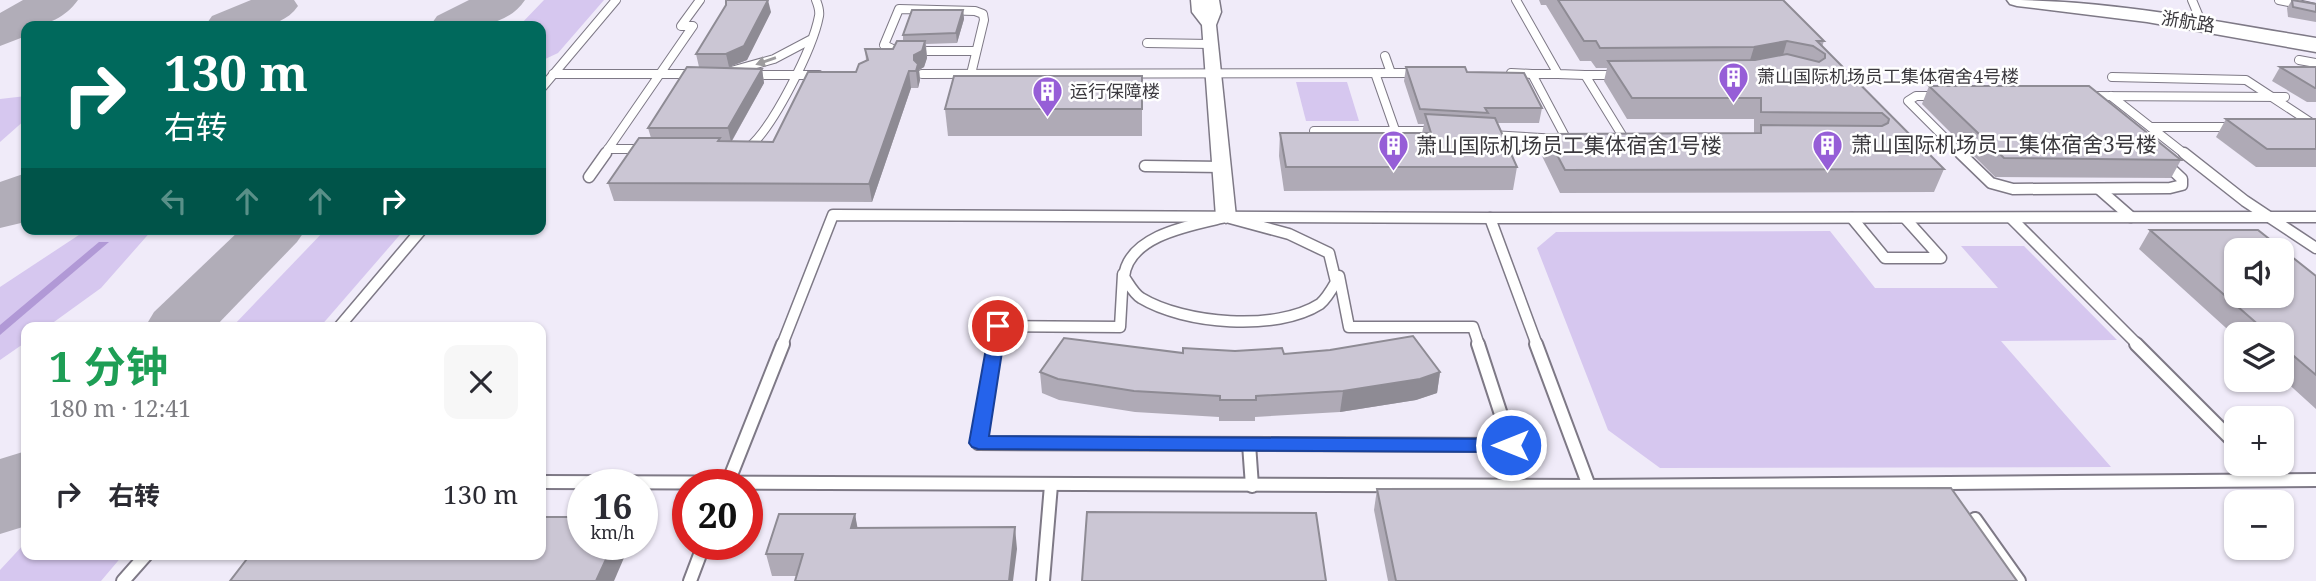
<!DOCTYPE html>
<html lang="zh">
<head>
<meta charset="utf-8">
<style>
  body { margin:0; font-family:"Noto Serif","Noto Sans SC",serif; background:#f7f7f7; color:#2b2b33; height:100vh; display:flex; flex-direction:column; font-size:26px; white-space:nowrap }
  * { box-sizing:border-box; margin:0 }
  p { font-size:23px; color:#7c7c81 }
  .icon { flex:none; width:38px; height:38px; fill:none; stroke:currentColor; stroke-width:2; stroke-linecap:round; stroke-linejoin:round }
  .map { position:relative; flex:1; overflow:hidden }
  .drawer { position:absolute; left:21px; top:322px; width:525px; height:238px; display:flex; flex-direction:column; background:#fff; border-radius:14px; box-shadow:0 2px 5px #0004 }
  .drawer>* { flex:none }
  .hud { position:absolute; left:21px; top:21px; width:525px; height:214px; border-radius:14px; box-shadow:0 2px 5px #0004; background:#00695c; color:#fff; overflow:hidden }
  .tools { position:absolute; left:2224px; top:238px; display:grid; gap:14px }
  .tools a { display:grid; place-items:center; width:70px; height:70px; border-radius:14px; background:#fff; box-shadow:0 2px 5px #0004; font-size:35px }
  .speed { position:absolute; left:567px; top:469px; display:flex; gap:14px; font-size:35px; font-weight:700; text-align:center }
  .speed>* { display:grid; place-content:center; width:91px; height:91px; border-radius:50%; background:#fff; box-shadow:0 2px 5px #0004; line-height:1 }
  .speed small { font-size:18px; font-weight:400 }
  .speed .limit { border:10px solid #d22; background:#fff; color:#111 }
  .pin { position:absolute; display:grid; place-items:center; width:60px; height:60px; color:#fff; margin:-30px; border:4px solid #fff; border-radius:50%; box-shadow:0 2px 7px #0007 }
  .me { position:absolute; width:77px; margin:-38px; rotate:270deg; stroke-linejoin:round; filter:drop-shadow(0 0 5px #0008) }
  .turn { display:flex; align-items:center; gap:24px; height:147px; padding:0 28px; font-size:32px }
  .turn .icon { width:91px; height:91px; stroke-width:2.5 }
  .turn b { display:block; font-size:49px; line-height:60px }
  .lanes { display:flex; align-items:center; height:66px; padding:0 28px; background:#0003; justify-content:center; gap:35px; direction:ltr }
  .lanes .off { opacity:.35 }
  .round { display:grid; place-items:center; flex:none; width:74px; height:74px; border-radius:14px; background:#f7f7f7 }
  .head { display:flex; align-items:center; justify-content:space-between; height:119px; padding:0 28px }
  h1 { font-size:42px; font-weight:700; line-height:52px; color:#1e9e55 }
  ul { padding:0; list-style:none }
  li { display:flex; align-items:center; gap:21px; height:105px; padding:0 28px }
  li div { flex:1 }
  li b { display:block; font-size:26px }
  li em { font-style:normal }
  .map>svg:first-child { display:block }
  .green { fill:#d6c7ef }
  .water { fill:#b199d6 }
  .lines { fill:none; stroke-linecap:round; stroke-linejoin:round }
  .taxiway { fill:#b1adb8; fill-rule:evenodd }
  .lane-far2-casing { stroke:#7e7986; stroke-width:10 }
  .lane-far1-casing { stroke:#7e7986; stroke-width:13 }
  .lane-casing { stroke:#7e7986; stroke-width:16 }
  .street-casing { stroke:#7e7986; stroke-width:3 }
  .secondary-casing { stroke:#7e7986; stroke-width:3 }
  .lane-far2 { stroke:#fff; stroke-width:8 }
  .lane-far1 { stroke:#fff; stroke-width:10 }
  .lane { stroke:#fff; stroke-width:12 }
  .street { fill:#fff; fill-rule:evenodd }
  .secondary { fill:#fff; fill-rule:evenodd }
  .wall { fill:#afaab6 }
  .shaded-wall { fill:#8e8b94 }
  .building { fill:#cbc6d4; stroke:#8e8b94; stroke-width:2; fill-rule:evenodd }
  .oneway { fill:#9d9c9e }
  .route { fill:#2563eb; stroke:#184099; stroke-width:2 }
  .labels { text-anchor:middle; stroke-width:5; stroke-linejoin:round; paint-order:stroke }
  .far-street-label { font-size:18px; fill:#3b393e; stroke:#fff }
  .far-poi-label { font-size:18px; fill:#3b393e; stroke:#fff; text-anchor:start }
  .poi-label { font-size:21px; fill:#3b393e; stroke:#fff; text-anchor:start }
</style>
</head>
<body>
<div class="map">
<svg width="2316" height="581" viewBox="0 0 2316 581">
  <rect width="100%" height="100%" fill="#f0ebf9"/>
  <!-- green -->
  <g class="green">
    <polygon points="544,0 604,0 558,53 541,61 541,26 519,26"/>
    <polygon points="1296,82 1347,82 1359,121 1306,121"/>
    <polygon points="26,96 26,119 0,142 0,99"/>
    <polygon points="88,229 153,229 101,288 47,327 26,327 26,342 0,360 0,287"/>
    <polygon points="326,229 405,229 320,327 232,327"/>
    <polygon points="1830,231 1875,288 1998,288 1961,246 2024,246 2117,340 2001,341 2111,467 1660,468 1608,430 1537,248 1556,232"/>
    <polygon points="26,542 26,555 123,555 101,581 0,581 0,570"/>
  </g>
  <!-- water -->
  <polygon class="water" points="99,242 109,242 0,335 0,325"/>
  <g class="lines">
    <!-- taxiway -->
    <g class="taxiway">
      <path d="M 23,0 L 78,0 C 66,17 47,26 26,26 L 26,36 L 0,46 L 0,13 Z"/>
      <path d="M 251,0 L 294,0 L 298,6 C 279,34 235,27 205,26 L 212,16 Z"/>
      <path d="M 469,0 L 525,0 C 504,31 463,27 430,26 L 437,16 Z"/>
      <polygon points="26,173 26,218 21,223 0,228 0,182"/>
      <polygon points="241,229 306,229 297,242 215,327 145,327 154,312"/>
      <polygon points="26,451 26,526 0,534 0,459"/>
    </g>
    <defs>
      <g id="lane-far2">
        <polyline points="1516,0 1558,74 1585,75 1625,140"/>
        <polyline points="2192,0 2202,24"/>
        <polyline points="2279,0 2316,8"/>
        <polyline points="1147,43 1211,44"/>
        <polyline points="1385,56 1391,73"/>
        <polyline points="2299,60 2316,63"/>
        <polyline points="731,71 774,59 810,40"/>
        <polyline points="1375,73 1395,130"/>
        <polyline points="1511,73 1532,74"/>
        <polyline points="553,74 697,74"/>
        <polyline points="922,74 1418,73"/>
        <polyline points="971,74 984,20 983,14 975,11 899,9 884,45 897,51 976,51"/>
        <polyline points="1558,74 1532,74 1567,140"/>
        <polyline points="751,75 819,75"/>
        <polyline points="1585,75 1617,75"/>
        <polyline points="2112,77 2246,80 2316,126"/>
        <polyline points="541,89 616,0"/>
        <polyline points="1939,96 1916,96 1908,101 1962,155"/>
        <polyline points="2088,96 2285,97"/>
        <polyline points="2111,96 2186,155"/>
        <polyline points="2151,127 2236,127"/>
        <polyline points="1314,131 1437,131"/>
        <polyline points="1491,135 1559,139"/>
        <path d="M 748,148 C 773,128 813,48 819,16 C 820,11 818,5 816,0"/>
        <polyline points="608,149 645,149"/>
        <polyline points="604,155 693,26 681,26 700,0"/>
      </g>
      <g id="lane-far1">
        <polyline points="1960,153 1991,183 2013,189 2170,188 2182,185 2182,179 2165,163"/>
        <polyline points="2184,153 2245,201 2316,248"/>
        <polyline points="1145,166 1223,167"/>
        <polyline points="589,177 606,153"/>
        <polyline points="2099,189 2131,217"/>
        <path d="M 1226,217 L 1289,234 L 1329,253 L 1336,282 C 1332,289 1326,299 1320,304 C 1276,332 1184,324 1141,298 C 1134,294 1129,284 1124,277 C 1128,235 1192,225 1226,217 Z"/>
        <polyline points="1490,218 1537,345"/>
        <polyline points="1852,218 1885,258 1941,258 1905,218"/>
        <polyline points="2011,218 2138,345"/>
        <polyline points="1339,276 1349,327 1473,327 1479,345"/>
        <polyline points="339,327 422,229"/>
        <polyline points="782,345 833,215 1490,218 2316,217"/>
        <polyline points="995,345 998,326 1120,327 1123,274"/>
      </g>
      <g id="lane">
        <polyline points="995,344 978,443 1511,445 1478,344"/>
        <polyline points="1536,344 1589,486"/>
        <polyline points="2136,344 2236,444"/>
        <polyline points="1249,444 1252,486"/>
        <polyline points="2256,464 2273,480"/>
        <polyline points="541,482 1589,486 2316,480"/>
        <polyline points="727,485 783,344"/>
        <polyline points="1975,519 2019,581"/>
        <polyline points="123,581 146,555"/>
        <polyline points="690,581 704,544"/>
        <polyline points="1043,581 1051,485"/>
      </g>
      <polygon id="street" points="1191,0 1219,0 1221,12 1216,25 1236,217 1226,223 1216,217 1202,25 1192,12"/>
      <path id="secondary" d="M 2007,0 C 2111,0 2213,21 2316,38 L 2316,52 L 2147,22 L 2017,6 L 2010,4 Z"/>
    </defs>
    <!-- lane-far2 casing -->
    <use href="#lane-far2" class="lane-far2-casing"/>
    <!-- lane-far1 casing -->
    <use href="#lane-far1" class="lane-far1-casing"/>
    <!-- lane casing -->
    <use href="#lane" class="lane-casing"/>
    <!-- street casing -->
    <use href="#street" class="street-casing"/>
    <!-- secondary casing -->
    <use href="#secondary" class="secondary-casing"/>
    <!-- lane-far2 -->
    <use href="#lane-far2" class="lane-far2"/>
    <!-- lane-far1 -->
    <use href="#lane-far1" class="lane-far1"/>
    <!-- lane -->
    <use href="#lane" class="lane"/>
    <!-- street -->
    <use href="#street" class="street"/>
    <!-- secondary -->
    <use href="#secondary" class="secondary"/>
  </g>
  <!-- wall -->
  <g class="wall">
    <polygon points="1539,0 1783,0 1824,41 1822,47 1944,169 1934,192 1560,193 1542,156 1546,134 1754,133 1754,119 1627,119 1604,81 1607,68 1596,68 1591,61 1580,61 1546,5 1541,5"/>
    <polygon points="2292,0 2316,4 2316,22 2288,17 2287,8"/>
    <polygon points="963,10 964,19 957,43 926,44 927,58 924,67 919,70 920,80 918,88 911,88 872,202 614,201 608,183 651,138 648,128 699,67 696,54 771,12 747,60 729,67 762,69 764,83 732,141 773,142 856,72 866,60 865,49 893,49 903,41 903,35"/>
    <polygon points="1406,67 1467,72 1542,108 1539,123 1497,123 1517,167 1513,190 1284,191 1279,156 1280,133 1422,133 1424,124 1418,124 1404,81"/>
    <polygon points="2280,67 2316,67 2316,102 2307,102 2272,81"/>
    <polygon points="1142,76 1142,136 948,136 945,109"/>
    <polygon points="1929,86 2181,160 2171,178 1995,177 1922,104"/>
    <polygon points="2226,119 2316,119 2316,167 2256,167 2216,137"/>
    <polygon points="2150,230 2316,276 2316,409 2282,378 2282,334 2236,334 2236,337 2139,249"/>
    <polygon points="1235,351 1284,354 1440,372 1437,393 1416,400 1340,412 1255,417 1255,421 1219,421 1219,417 1135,412 1059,400 1042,393 1040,372 1183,353"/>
    <polygon points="1377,489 2017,581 1388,581 1374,510"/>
    <polygon points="855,514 857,528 1017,549 796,576 772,576 766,554"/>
  </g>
  <!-- shaded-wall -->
  <g class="shaded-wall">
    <polygon points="768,0 771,12 747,60 729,67 726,54"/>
    <polygon points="963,10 964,19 957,43 956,33"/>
    <polygon points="925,41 927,58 924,67 919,70 920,80 918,88 914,55"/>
    <polygon points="1787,41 1781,62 1748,67 1754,47"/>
    <polygon points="762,69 764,83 731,142 728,128"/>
    <polygon points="909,71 911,88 872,202 869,184"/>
    <polygon points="1440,372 1437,393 1416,400 1340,412 1343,391"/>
    <polygon points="855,514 859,536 851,528"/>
    <polygon points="1015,527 1017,549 1013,581 1009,581"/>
    <polygon points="613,544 630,544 614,581 596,581"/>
  </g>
  <!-- building -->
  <g class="building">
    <polygon points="726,0 768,0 744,46 726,54 696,54 726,5"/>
    <polygon points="1558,0 1783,0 1824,41 1817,41 1944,169 1565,170 1546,134 1761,133 1761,125 1882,126 1888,123 1889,119 1882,113 1761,112 1761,98 1632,98 1608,61 1755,60 1787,54 1819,62 1825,58 1825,54 1813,46 1787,41 1754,47 1600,48 1596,41 1584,41"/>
    <polygon points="2292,0 2316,4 2316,12 2293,7"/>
    <polygon points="912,10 963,10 956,33 903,35"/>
    <polygon points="897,41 925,41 922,51 914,55 914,60 918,64 916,71 909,71 869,184 608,183 639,138 720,138 718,141 773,142 808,72 856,72 859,64 868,60 865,49 893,49"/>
    <polygon points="687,67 762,69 728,128 648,128"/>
    <polygon points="1406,67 1465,67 1467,72 1524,73 1542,108 1485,108 1488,113 1420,109"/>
    <polygon points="2280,67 2316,67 2316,88 2315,88"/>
    <polygon points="954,76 1142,76 1142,109 945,109"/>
    <polygon points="1929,86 2089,86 2181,160 2004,158"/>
    <polygon points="1425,114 1495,118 1517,167 1286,167 1280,133 1431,133"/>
    <polygon points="2226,119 2316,119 2316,149 2267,149"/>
    <path d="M 2150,230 L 2258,230 L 2316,276 L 2316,375 L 2282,346 L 2282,334 L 2269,334 ZM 2236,250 L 2282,250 L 2282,296 L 2236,296 Z"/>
    <polygon points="1413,336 1440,372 1420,379 1343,391 1256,396 1256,400 1220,400 1220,396 1134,391 1058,379 1040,372 1064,338 1183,353 1183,348 1235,351 1282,348 1284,354 1330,350"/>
    <polygon points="1951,488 2017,581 1396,581 1377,489"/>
    <polygon points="1087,512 1316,513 1326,581 1082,581"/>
    <polygon points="779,514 855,514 851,528 1015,527 1009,581 795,581 803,554 766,554"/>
    <polygon points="541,517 583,517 583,544 613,544 596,581 230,581 250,555 541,555"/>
  </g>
  <!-- one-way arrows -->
  <defs><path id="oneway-solid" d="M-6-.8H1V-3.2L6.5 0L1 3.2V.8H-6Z" transform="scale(1.75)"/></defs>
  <use class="oneway" href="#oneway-solid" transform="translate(766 61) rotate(161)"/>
  <!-- route -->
  <polygon class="route" points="998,321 1006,326 989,436 1511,439 1517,441 1520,445 1517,450 1511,452 978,449 972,447 969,443 990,326"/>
  <!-- icons -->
  <defs>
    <symbol id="building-pin" viewBox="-11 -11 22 30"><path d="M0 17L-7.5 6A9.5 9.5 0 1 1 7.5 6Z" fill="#965ed7" stroke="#fff"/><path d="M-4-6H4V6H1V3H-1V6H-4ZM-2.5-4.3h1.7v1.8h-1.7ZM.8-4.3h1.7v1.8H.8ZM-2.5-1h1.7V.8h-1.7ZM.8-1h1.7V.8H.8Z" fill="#fff"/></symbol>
  </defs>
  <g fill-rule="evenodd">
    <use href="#building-pin" x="1716" y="60" width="35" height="47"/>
    <use href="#building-pin" x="1030" y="74" width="35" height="47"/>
    <use href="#building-pin" x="1810" y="128" width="35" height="47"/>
    <use href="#building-pin" x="1376" y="128" width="35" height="47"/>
  </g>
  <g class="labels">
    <!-- far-street labels -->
    <g class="far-street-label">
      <text transform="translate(2188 22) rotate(9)" y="6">浙航路</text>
    </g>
    <!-- far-poi labels -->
    <g class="far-poi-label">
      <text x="1757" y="83">萧山国际机场员工集体宿舍4号楼</text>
      <text x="1070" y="98">运行保障楼</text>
    </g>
    <!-- poi labels -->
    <g class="poi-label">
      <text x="1851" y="152">萧山国际机场员工集体宿舍3号楼</text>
      <text x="1416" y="153">萧山国际机场员工集体宿舍1号楼</text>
    </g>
  </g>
</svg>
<div class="tools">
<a><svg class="icon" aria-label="sound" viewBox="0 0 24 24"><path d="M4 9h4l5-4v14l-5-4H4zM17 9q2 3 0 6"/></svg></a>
<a><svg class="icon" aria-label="layers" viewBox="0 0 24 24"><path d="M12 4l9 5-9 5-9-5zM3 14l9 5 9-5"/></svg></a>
<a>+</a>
<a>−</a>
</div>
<div class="speed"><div>16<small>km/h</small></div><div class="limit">20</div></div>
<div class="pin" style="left:998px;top:326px;background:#d93025"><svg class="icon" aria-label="arrive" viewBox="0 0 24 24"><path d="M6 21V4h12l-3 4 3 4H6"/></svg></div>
<svg class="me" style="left:1511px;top:445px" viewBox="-20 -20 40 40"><circle r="17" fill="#2563eb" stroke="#fff" stroke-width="3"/><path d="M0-11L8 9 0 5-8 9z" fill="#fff"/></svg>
<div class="hud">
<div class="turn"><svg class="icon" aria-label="right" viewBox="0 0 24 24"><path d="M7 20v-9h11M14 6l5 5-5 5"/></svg><div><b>130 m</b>右转</div></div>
<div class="lanes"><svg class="icon off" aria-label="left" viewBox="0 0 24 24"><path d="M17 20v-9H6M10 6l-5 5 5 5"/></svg><svg class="icon off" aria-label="ahead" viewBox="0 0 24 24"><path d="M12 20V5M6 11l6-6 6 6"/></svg><svg class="icon off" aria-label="ahead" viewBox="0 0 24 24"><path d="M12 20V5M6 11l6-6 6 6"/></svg><svg class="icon" aria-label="right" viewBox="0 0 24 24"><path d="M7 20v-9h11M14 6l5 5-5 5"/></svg></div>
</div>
<section class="drawer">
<div class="head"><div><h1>1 分钟</h1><p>180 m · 12:41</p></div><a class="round"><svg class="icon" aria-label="close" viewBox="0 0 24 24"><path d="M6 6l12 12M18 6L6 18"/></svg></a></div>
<ul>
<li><svg class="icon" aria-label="right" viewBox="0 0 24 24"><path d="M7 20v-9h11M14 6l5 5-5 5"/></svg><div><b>右转</b></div><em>130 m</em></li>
</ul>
</section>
</div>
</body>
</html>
